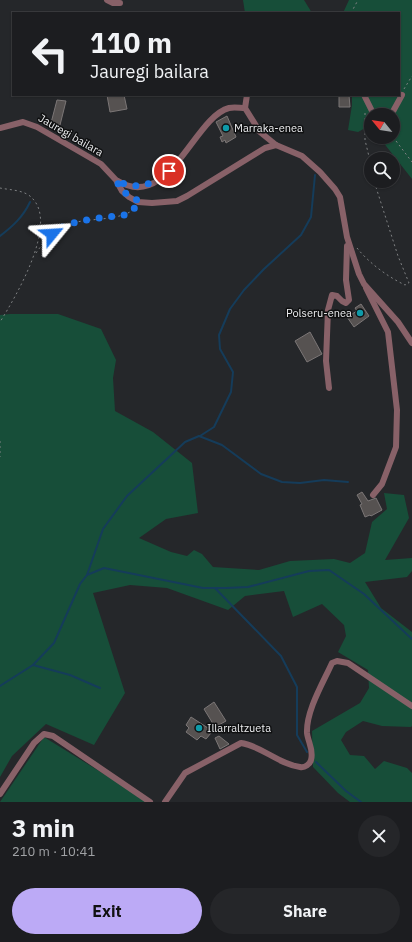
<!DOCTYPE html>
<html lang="en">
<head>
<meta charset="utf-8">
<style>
  body { margin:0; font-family:"IBM Plex Sans",sans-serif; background:#252629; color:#f1f3f6; height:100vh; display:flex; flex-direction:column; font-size:15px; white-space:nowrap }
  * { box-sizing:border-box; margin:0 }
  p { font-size:13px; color:#a0a2a5 }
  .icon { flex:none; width:22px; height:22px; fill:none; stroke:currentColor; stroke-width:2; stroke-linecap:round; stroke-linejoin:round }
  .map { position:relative; height:802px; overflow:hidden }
  .panel { display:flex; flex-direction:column; background:#1c1d20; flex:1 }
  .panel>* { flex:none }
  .hud { position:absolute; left:12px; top:12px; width:388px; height:84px; border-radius:0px; box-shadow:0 1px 3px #0004,0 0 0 1px #3a3b3e; background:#1c1d20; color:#f1f3f6; overflow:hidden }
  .needle { width:26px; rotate:300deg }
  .tools { position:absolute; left:364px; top:108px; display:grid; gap:8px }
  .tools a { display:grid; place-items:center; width:36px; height:36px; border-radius:50%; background:#1c1d20; box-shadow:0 1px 3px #0004,0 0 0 1px #3a3b3e; font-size:20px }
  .pin { position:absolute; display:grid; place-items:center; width:34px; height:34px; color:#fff; margin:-17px; border:2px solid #fff; border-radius:50%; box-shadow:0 1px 4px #0007 }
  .me { position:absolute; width:44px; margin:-22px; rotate:63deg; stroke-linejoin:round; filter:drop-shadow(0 0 3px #0008) }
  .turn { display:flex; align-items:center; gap:14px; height:84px; padding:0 12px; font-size:18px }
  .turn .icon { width:52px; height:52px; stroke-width:2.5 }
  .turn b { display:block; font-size:28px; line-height:34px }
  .round { display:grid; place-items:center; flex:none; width:42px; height:42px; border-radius:21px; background:#252629 }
  .headline { display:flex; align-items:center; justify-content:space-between; height:68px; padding:0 12px }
  h1 { font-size:24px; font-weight:700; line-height:30px }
  .primary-button { display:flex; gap:8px; margin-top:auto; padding:8px 12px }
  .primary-button a { flex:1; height:46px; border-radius:24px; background:#bcaaf6; color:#111; font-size:16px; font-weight:700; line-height:46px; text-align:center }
  .primary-button a+a { background:#252629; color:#f1f3f6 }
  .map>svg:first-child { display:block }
  .green { fill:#174e39 }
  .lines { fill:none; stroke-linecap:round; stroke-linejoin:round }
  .stream { stroke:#153c5a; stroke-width:2 }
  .building { fill:#565251; stroke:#7b7676 }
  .path { stroke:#7f8183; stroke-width:1; stroke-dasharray:2 3; stroke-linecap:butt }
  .minor { stroke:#886168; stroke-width:6 }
  .route { stroke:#1a73e8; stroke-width:7; stroke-dasharray:0 12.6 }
  .culture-dot { fill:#0f9aa8; stroke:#0f1011; stroke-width:1.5 }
  .labels { text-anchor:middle; stroke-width:3; stroke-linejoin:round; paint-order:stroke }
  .poi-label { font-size:11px; fill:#ecedef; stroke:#0f1011; text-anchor:start }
  .street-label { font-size:11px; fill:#ecedef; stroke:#0f1011 }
</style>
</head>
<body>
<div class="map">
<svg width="412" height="802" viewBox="0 0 412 802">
  <rect width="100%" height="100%" fill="#25272a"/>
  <!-- green -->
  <g class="green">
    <polygon points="243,0 304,0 312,13 245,13"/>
    <polygon points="349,0 412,0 412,179 379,137 393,137 393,115 371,115 371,128 369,126 358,132 348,130 352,105 352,95 399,95 399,13 343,13"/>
    <polygon points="10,314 58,314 101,329 116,360 113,378 115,411 153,432 192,463 198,513 166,519 139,538 171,552 187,556 194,550 202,554 213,567 259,570 290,561 334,559 350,563 365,553 372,522 387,509 384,493 404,495 409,518 385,560 412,558 412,571 407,577 365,582 381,608 412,632 412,726 411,727 382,726 363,721 346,732 341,740 350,755 364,756 375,769 384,761 407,768 412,773 412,802 350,802 338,793 313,767 312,731 360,703 369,688 368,670 338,652 346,636 344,625 322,604 293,617 284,591 245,596 228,610 167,588 130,585 93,593 125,693 94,745 46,724 12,756 0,777 0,315"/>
    <polygon points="44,737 149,802 0,802"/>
  </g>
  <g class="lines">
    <!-- stream -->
    <g class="stream">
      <path d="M 0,236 C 13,226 23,217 30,202"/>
      <polyline points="200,436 214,427 231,392 233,372 220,349 219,335 230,309 244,290 264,269 301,235 311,217 315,175"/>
      <polyline points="87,575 103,529 127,496 185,442 199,436 222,445 261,474 282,482 300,483 324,480 348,482"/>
      <polyline points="215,588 281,656 297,687 297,735 307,752"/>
      <polyline points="33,665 70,675 100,688"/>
      <polyline points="0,686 33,665 54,643 80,584 87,575 104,568 203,588 226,588 248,587 309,571 329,570 364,594 412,639"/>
      <polyline points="316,762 346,791 361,802"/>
    </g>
  </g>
  <!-- building -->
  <g class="building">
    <polygon points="107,95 124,95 127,109 110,112"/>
    <polygon points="339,95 349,95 350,107 339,107"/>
    <polygon points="57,100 66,101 60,125 51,123"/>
    <polygon points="227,116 236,137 226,143 225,140 222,142 220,137 223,136 216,122"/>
    <polygon points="361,304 369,316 354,327 347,317 357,311 355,308"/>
    <polygon points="310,332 322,354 307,362 295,341"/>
    <polygon points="362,492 368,501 376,498 382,510 371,516 370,515 365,517 360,505 362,504 357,495"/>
    <polygon points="214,702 226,721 215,727 204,709"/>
    <polygon points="191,717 211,730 209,731 211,733 206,739 201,736 197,740 186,732 189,728 186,725"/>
    <polygon points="219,736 229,744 220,749 215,738"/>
  </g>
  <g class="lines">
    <!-- path -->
    <g class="path">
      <polyline points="351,13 358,0"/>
      <polyline points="404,89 412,76"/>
      <polyline points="365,113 365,140 371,165"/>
      <polyline points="393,137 412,162"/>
      <path d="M 0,188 C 10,190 25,190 32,198 C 59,224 15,298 0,322"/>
      <path d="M 357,248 C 369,263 388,277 405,285 L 409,283 L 398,256 L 374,181"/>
      <path d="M 36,253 C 42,245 48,235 56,230 C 80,214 115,225 136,208"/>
      <polyline points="0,441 0,457"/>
    </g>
    <!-- minor -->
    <g class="minor">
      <polyline points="107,0 113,3 120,3"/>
      <polyline points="364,95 374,115"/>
      <polyline points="245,108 247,95"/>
      <polyline points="391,115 402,95"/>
      <polyline points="0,128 23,122 37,127 101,164 116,180 122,191 129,197 138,202 152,203 177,201 187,196 265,148 276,145 302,156 320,172 335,189 340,197 347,237 359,274 364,284 398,322 412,343"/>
      <path d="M 118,181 C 169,212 194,117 229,108 C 234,107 240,108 245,108 L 260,132 L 276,145"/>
      <polyline points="366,288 388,332 397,410 396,447 382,484 373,495"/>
      <polyline points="329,388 326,361 328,310 332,295 337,296 342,301 346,303 349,300 346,280 347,246"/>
      <polyline points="0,794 34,743 44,734 53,736 150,802"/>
      <path d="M 165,802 L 185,773 L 241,743 C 262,746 278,764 300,767 C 305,768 310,764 311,760 C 314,750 308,742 307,733 C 306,711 323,683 332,663 L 337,661 L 348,663 L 412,706"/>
    </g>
  </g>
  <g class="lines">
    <!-- route -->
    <path class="route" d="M 52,234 C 67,219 104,218 125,215 L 131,212 L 140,202 L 122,191 L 116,180 C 135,191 154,185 169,171"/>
  </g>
  <!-- markers -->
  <g class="culture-dot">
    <circle cx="226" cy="128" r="4"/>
    <circle cx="360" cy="313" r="4"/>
    <circle cx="199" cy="728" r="4"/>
  </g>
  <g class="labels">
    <!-- poi labels -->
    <g class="poi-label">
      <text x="234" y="132">Marraka-enea</text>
      <text x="352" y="317" text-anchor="end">Polseru-enea</text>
      <text x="207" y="732">Illarraltzueta</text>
    </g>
    <!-- street labels -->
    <g class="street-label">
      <text transform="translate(71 135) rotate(30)" y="4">Jauregi bailara</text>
    </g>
  </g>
</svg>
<div class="tools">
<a><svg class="needle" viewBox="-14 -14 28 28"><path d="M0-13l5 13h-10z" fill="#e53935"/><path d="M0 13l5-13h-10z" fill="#a0a2a5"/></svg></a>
<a><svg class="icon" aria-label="search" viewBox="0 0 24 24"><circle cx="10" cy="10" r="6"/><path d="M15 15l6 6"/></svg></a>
</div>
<div class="pin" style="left:169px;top:171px;background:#d93025"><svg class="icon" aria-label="arrive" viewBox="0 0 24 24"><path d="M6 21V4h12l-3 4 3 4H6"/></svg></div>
<svg class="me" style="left:52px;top:234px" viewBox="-20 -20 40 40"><path d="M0-17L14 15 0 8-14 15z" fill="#1a73e8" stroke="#fff" stroke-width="4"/></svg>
<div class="hud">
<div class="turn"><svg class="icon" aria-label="left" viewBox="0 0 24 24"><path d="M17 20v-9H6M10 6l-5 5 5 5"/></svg><div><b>110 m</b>Jauregi bailara</div></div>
</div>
</div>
<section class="panel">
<div class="headline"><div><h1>3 min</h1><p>210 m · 10:41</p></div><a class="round"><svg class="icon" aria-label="close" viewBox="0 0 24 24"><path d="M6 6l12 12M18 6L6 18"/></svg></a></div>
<div class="primary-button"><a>Exit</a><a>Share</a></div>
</section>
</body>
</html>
